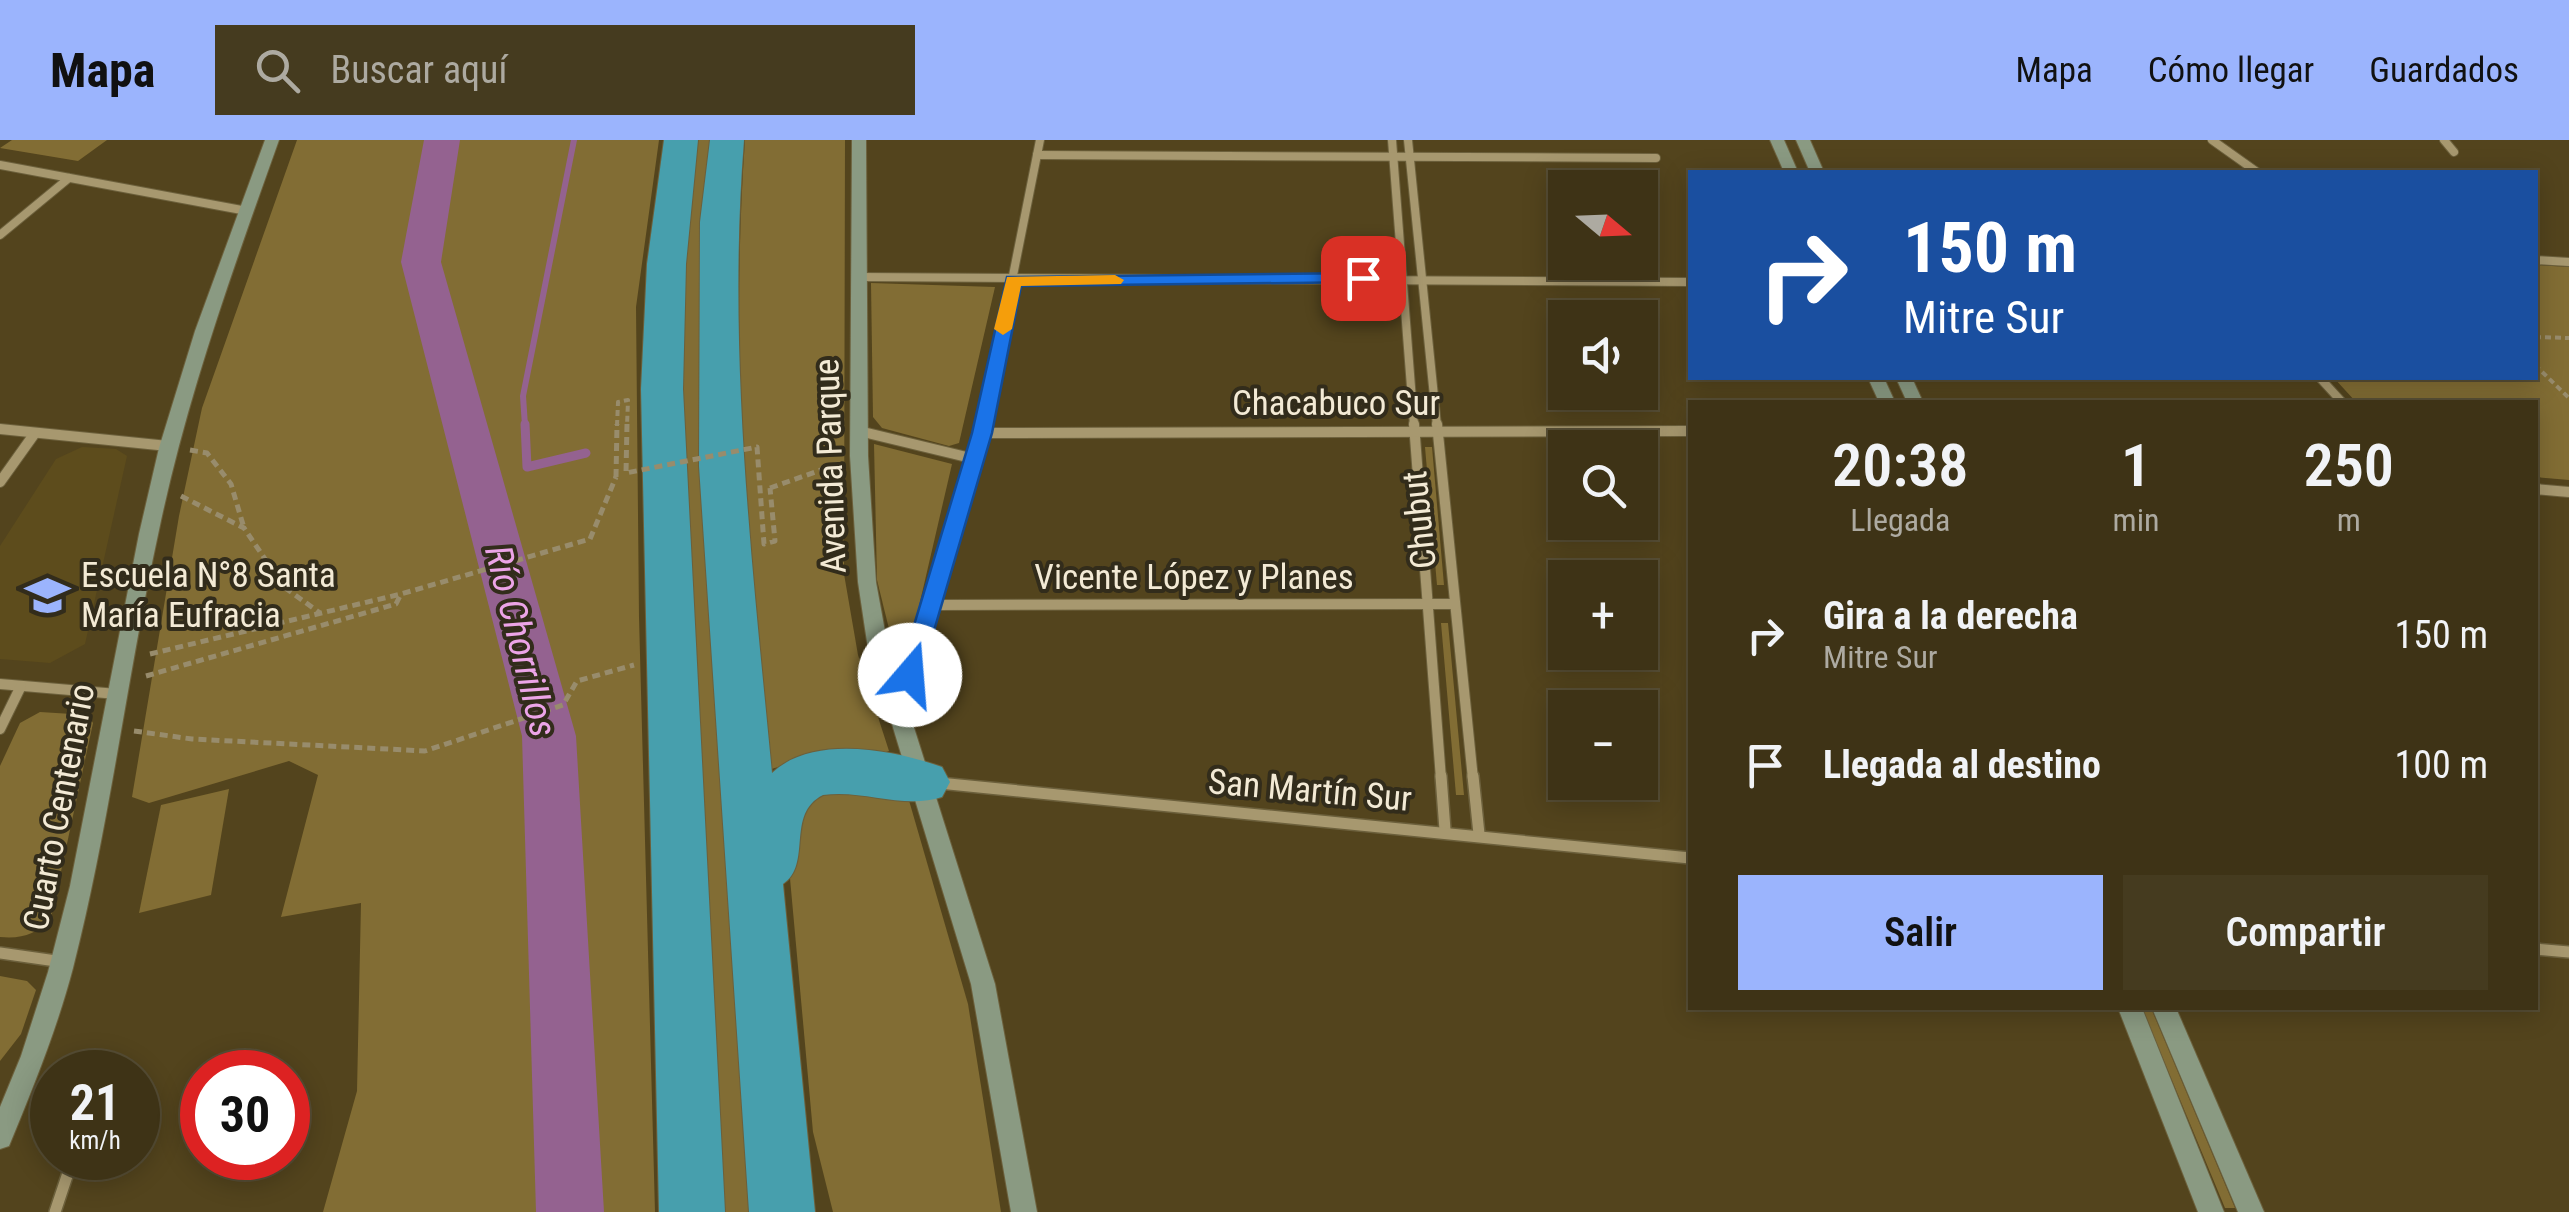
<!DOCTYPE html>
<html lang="es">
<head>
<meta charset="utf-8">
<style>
  body { margin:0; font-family:"Roboto Condensed",sans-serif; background:#453b1f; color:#f1f3f6; height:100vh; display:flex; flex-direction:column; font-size:38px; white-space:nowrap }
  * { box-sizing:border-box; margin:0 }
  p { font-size:32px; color:#adaaa1 }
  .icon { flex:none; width:55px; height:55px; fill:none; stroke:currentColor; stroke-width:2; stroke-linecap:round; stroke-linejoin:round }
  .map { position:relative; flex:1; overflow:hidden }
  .details { position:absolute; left:1688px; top:260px; width:850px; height:610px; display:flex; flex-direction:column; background:#3e3316; border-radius:0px; box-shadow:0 5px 25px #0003,0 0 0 2px #574e35 }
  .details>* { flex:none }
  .top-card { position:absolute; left:1688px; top:30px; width:850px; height:210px; border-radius:0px; box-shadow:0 5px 25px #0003,0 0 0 2px #574e35; background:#1a4fa0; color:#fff; overflow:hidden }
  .needle { width:65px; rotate:109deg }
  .controls { position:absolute; left:1548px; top:30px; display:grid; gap:20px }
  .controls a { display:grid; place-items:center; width:110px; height:110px; border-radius:0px; background:#3e3316; box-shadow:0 5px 25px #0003,0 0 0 2px #574e35; font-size:50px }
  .speed { position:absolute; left:30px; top:910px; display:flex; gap:20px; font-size:50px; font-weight:700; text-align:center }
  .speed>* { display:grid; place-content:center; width:130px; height:130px; border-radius:50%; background:#3e3316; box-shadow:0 5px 25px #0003,0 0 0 2px #574e35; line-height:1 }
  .speed small { font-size:25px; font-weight:400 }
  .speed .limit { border:15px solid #d22; background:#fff; color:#111 }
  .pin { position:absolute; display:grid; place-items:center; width:85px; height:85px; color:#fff; margin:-42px; border-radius:20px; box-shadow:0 5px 15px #0006 }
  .me { position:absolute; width:110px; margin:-55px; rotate:18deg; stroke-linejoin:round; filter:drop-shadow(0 0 8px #0008) }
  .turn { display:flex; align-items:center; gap:35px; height:210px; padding:0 50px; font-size:45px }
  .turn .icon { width:130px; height:130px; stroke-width:2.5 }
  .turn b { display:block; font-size:70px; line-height:85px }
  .eta { display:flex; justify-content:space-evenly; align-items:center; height:170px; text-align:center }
  .eta b { font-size:60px; font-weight:600; line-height:70px }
  .button { display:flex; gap:20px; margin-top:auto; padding:20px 50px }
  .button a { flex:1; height:115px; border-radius:0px; background:#9bb4fd; color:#111; font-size:40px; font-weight:600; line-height:115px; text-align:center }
  .button a+a { background:#453b1f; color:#f1f3f6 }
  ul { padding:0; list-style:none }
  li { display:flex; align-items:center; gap:30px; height:130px; padding:0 50px }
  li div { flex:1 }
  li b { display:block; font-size:38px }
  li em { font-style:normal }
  header { display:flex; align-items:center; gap:60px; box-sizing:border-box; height:140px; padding:0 50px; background:#9bb4fd; color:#111 }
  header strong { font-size:48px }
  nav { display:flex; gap:55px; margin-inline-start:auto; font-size:35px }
  .search { width:700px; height:90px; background:#453b1f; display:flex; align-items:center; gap:25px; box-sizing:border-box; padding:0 35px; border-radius:0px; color:#adaaa1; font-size:38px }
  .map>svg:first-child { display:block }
  .built { fill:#5d4c1c }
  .green { fill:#826d34 }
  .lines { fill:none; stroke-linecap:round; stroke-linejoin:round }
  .stream-far1 { stroke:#946290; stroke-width:6 }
  .stream { stroke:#946290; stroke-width:9 }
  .river { fill:#946290; fill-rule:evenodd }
  .street-far2-casing { stroke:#6c603c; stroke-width:10 }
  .street-far1-casing { stroke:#6c603c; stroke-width:12 }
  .street-casing { stroke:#6c603c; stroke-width:14 }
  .secondary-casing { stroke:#6c603c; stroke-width:2 }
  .highway-casing { stroke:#6c603c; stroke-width:2 }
  .path-far1 { stroke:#988c6c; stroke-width:4; stroke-dasharray:6 4; stroke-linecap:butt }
  .path { stroke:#988c6c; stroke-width:5; stroke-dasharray:8 5; stroke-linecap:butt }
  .street-far2 { stroke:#a7986f; stroke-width:8 }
  .street-far1 { stroke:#a7986f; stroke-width:10 }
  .street { stroke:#a7986f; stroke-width:11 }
  .secondary { fill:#8a9a82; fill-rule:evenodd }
  .highway { fill:#479fad; fill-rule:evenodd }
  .path-bridge-far1 { stroke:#988c6c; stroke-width:4; stroke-dasharray:6 4; stroke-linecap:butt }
  .path-bridge { stroke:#988c6c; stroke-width:5; stroke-dasharray:8 5; stroke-linecap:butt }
  .route { fill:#1a73e8; stroke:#114b97; stroke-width:2.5 }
  .slow { fill:#f59e0b }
  .labels { text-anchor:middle; stroke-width:8; stroke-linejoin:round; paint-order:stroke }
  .street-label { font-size:35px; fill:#f3ead5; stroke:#322c1b }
  .poi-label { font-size:35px; fill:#f3ead5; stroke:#322c1b; text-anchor:start }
  .water-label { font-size:38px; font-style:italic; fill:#eca4e7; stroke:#322c1b }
</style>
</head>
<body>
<header>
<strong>Mapa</strong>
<div class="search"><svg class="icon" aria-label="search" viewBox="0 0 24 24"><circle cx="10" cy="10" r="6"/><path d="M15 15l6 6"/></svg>Buscar aquí</div>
<nav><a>Mapa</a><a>Cómo llegar</a><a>Guardados</a></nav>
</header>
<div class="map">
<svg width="2569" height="1072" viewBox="0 0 2569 1072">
  <rect width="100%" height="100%" fill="#53441d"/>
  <!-- built -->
  <polygon class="built" points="82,307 116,309 127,316 85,504 50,523 0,519 0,406 56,319"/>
  <!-- green -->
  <g class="green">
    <polygon points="12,0 107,0 78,21 0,8"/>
    <polygon points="297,0 659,0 636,167 639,477 655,1072 323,1072 357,951 361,763 281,777 318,635 289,621 149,663 132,657 179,376 202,268"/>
    <polygon points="690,0 716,0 761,1072 712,1072 676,141"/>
    <path d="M 745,0 L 845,0 L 844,434 L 858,515 L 889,611 L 875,616 L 840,608 L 765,631 C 746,421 730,210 745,0 Z"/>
    <polygon points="2535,125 2569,127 2569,340 2535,337 2535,262 2356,262 2334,238 2535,238"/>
    <polygon points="871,143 995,147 959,303 949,306 882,288 873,277"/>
    <polygon points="874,304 952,324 916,479 906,502 897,505 892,501 877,440"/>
    <polygon points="1425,307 1432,307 1444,445 1437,445"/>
    <polygon points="1441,483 1448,483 1464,655 1456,655"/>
    <path d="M 40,572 L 88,575 L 93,583 L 51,778 C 36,794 23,799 0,797 L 0,626 L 20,583 Z"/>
    <polygon points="823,646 908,657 968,864 1001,1072 833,1072 813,992 785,683"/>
    <polygon points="229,649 211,755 139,773 161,665"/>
    <polygon points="0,836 27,841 36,850 21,894 0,921"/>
    <polygon points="2142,868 2151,868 2235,1068 2225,1068"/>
  </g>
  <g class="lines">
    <!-- stream-far1 -->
    <polyline class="stream-far1" points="525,286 523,256 574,0"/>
    <!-- stream -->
    <polyline class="stream" points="525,284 527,327 586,313"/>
    <!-- river -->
    <polygon class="river" points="424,0 460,0 441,122 576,596 604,1072 536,1072 522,596 401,122"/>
    <defs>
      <g id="street-far2">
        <polyline points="1392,0 1414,286"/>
        <polyline points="1408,0 1437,286"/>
        <polyline points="2212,0 2257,32"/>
        <polyline points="2444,0 2454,12"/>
        <polyline points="1037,15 1656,18"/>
        <polyline points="0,25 247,71"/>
        <polyline points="0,95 69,38"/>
        <polyline points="2535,120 2569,122"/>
        <polyline points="858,137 1690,142"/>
        <polyline points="2320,238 2342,262"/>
        <polyline points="983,286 1040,0"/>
      </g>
      <g id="street-far1">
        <polyline points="1414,284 1441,639"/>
        <polyline points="1437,284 1473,639"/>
        <polyline points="0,289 168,306"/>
        <polyline points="859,291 975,319"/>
        <polyline points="982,293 1690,291"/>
        <polyline points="0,342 35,293"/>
        <polyline points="2535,349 2569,352"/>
        <polyline points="933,465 1455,464"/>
        <polyline points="0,544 117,554"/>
        <polyline points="901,564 984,284"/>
        <polyline points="0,589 21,546"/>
      </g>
      <g id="street">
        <polyline points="1441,636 1445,690"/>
        <polyline points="1473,636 1479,694"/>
        <polyline points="939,643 1690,718"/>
        <polyline points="2535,809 2569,812"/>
        <polyline points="0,813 63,822"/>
        <polyline points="55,1072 73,1018"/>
      </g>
      <g id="secondary">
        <path d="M 265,0 L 279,0 C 233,129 187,256 159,390 C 127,536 110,683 73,828 C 57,889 33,948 9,1006 L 0,1009 L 0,967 L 21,916 L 48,832 L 70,746 L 139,394 L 159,308 L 195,191 Z"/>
        <polygon points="852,0 866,0 868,316 876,442 887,502 995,844 1037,1072 1011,1072 971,844 867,502 858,442 850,316"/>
        <polygon points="1770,0 1784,0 1798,32 1784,32"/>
        <polygon points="1796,0 1810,0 1824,32 1810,32"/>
        <polygon points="1868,238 1884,238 1895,262 1879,262"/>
        <polygon points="1896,238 1912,238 1923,262 1907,262"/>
        <polygon points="2118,868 2142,868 2224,1072 2198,1072"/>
        <polygon points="2152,868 2176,868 2264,1072 2238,1072"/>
      </g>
      <g id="highway">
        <polygon points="664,0 698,0 686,124 683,249 725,1072 659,1072 641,249 647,124"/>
        <path d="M 710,0 L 744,0 C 727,211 752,423 772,633 C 813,594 894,610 942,627 L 950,642 L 942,657 C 904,670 863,649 823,655 C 785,674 813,724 783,744 L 815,1072 L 749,1072 L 699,326 L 700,82 Z"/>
      </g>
    </defs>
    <!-- street-far2 casing -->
    <use href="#street-far2" class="street-far2-casing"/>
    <!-- street-far1 casing -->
    <use href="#street-far1" class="street-far1-casing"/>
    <!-- street casing -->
    <use href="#street" class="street-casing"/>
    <!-- secondary casing -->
    <use href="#secondary" class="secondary-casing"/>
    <!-- highway casing -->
    <use href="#highway" class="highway-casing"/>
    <!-- path-far1 -->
    <g class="path-far1">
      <polyline points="2535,197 2569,198"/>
      <polyline points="2535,225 2569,258"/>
    </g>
    <!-- path -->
    <g class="path">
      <polyline points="190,310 207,313 231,344 244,388"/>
      <polyline points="770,348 838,324"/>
      <polyline points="181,356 244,388 284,447 320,473"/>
      <polyline points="150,514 401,454 590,399 616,337"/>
      <polyline points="146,536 396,464 401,454"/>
      <polyline points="134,591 192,599 425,611 563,565 577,541 634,525"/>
    </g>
    <!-- street-far2 -->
    <use href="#street-far2" class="street-far2"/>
    <!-- street-far1 -->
    <use href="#street-far1" class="street-far1"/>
    <!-- street -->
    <use href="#street" class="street"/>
    <!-- secondary -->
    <use href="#secondary" class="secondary"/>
    <!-- highway -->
    <use href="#highway" class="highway"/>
    <!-- path-bridge-far1 -->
    <polyline class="path-bridge-far1" points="617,286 618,262 628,260 627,286"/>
    <!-- path-bridge -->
    <g class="path-bridge">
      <polyline points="627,284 626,333 757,307 764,404 775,401 770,348"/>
      <polyline points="616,337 617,284"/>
    </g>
  </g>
  <!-- route -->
  <polygon class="route" points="1363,133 1369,135 1369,142 1021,146 992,293 921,535 918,541 902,541 899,535 972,293 1007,137"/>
  <!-- slow -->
  <polygon class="slow" points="1115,135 1124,140 1121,144 1021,146 1012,189 1003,195 994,189 1007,137"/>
  <!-- icons -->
  <defs>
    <symbol id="school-bare" viewBox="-9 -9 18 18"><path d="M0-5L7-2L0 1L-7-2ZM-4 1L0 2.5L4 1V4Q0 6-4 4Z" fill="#9bb4fd" stroke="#322c1b" stroke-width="2.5" paint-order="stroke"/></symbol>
  </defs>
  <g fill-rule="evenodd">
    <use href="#school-bare" x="16" y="424" width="63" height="63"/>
  </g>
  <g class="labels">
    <!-- street labels -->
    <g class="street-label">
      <text x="1336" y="275">Chacabuco Sur</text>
      <text transform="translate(830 326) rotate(-92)" y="12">Avenida Parque</text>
      <text transform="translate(1419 380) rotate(-96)" y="12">Chubut</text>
      <text x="1194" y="449">Vicente López y Planes</text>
      <text transform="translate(1310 650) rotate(5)" y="12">San Martín Sur</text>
      <text transform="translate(59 667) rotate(-79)" y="12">Cuarto Centenario</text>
    </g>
    <!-- poi labels -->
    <g class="poi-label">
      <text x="81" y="447">Escuela N°8 Santa<tspan x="81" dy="40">María Eufracia</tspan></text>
    </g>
    <!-- water labels -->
    <g class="water-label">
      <text transform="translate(521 501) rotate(76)" y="13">Río Chorrillos</text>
    </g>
  </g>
</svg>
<div class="controls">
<a><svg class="needle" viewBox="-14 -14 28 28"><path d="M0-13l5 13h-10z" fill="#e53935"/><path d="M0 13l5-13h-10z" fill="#adaaa1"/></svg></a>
<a><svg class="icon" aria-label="sound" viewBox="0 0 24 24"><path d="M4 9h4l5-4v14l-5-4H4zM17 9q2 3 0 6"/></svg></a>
<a><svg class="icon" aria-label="search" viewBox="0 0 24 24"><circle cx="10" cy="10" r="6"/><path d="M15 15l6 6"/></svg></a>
<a>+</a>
<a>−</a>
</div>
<div class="speed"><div>21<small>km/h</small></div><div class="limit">30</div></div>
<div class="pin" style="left:1363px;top:138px;background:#d93025"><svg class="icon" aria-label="arrive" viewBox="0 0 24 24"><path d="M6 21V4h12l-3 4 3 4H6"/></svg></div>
<svg class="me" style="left:910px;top:535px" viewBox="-20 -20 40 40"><circle r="19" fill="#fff"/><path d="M0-13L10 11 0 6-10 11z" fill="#1a73e8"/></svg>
<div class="top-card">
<div class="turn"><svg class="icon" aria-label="right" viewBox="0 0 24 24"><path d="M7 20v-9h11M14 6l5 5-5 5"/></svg><div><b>150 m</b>Mitre Sur</div></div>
</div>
<section class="details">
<div class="eta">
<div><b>20:38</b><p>Llegada</p></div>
<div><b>1</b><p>min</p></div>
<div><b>250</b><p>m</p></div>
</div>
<ul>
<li><svg class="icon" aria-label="right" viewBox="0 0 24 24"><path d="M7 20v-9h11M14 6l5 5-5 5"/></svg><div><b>Gira a la derecha</b><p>Mitre Sur</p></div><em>150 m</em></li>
<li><svg class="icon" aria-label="arrive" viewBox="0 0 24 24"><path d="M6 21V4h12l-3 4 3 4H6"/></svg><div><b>Llegada al destino</b></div><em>100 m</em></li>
</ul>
<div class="button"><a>Salir</a><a>Compartir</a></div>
</section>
</div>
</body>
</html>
